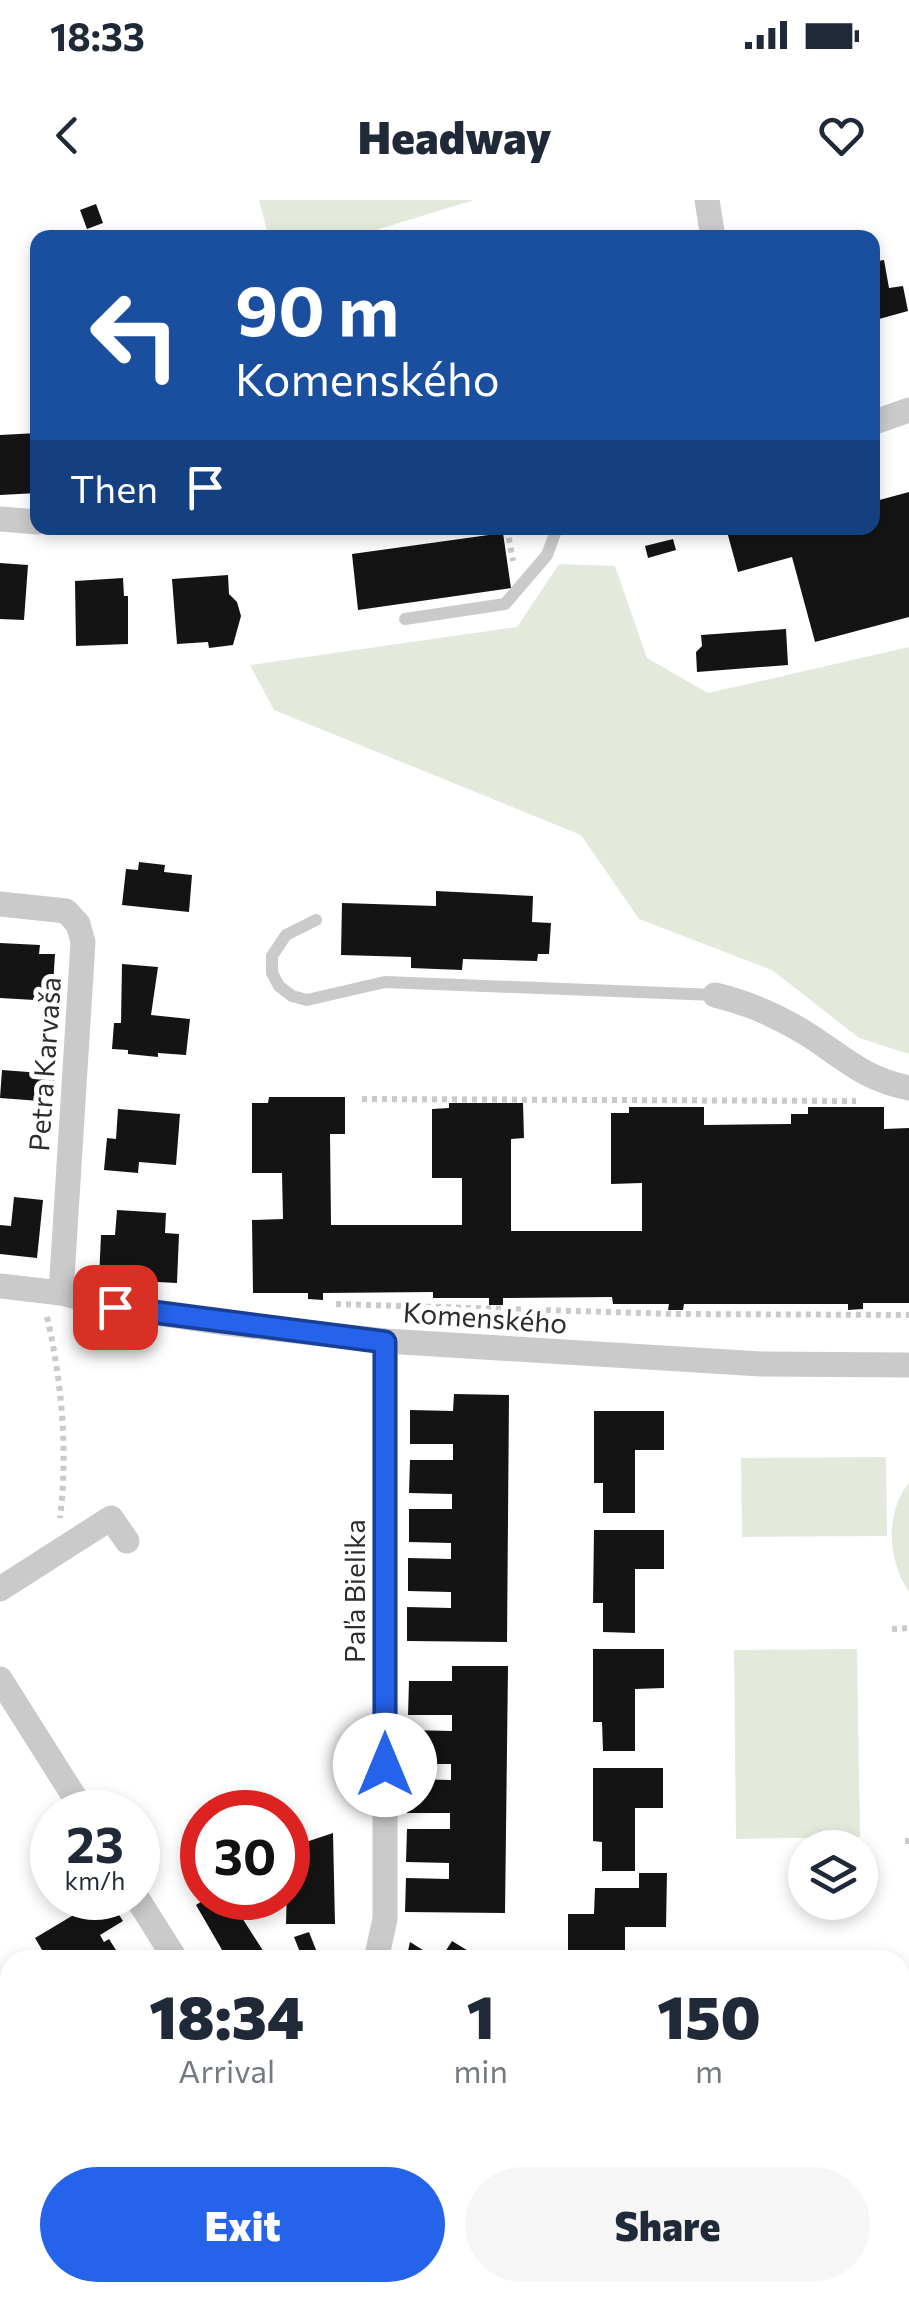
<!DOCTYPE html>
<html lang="en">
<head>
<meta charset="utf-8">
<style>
  body { margin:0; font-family:Commissioner,sans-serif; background:#f6f6f7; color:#1f2937; height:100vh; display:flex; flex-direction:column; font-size:38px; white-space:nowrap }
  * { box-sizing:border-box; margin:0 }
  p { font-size:32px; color:#747a83 }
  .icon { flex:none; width:55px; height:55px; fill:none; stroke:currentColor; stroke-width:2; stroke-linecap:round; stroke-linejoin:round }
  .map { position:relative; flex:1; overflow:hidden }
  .drawer { position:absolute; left:0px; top:1750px; width:910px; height:352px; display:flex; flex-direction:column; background:#fff; border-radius:30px 30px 0 0; box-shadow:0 5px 15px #0003 }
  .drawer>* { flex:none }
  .hud { position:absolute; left:30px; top:30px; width:850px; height:305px; border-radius:20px; box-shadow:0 5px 15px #0003; background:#1a4fa0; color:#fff; overflow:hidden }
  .controls { position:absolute; left:788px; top:1630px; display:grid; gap:20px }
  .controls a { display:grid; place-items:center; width:90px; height:90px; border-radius:50%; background:#fff; box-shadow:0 5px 15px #0003; font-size:50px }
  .speed { position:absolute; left:30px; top:1590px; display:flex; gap:20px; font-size:50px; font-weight:700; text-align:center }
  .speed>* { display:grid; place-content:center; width:130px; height:130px; border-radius:50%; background:#fff; box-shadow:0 5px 15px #0003; line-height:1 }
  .speed small { font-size:25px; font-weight:400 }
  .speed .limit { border:15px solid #d22; background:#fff; color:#111 }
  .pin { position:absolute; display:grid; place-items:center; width:85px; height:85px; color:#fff; margin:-42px; border-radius:20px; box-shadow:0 5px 15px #0006 }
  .me { position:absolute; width:110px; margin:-55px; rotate:0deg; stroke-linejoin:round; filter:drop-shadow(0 0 8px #0008) }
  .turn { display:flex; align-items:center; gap:35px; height:210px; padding:0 40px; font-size:45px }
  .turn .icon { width:130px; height:130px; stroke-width:2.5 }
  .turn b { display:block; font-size:70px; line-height:85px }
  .then { display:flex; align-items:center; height:95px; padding:0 40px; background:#0003; gap:20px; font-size:38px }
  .eta { display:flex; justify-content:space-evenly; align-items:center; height:170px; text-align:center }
  .eta b { font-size:60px; font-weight:800; line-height:70px }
  .button { display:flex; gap:20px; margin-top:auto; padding:20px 40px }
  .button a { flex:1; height:115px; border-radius:60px; background:#2563eb; color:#fff; font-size:40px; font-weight:800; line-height:115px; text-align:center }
  .button a+a { background:#f6f6f7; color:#1f2937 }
  .status { display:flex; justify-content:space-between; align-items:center; height:70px; padding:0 50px; background:#fff; direction:ltr }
  .status svg { height:28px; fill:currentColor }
  header { display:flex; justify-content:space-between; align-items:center; height:130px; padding:0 40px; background:#fff; font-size:45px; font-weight:800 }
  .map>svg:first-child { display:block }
  .green { fill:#e3eadc }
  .building { fill:#141414 }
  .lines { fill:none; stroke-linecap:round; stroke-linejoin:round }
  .path { stroke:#cacaca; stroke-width:6; stroke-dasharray:5 5; stroke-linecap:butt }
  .service { stroke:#cacaca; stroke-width:12 }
  .minor { stroke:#cacaca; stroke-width:25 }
  .route-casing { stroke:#184099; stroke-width:25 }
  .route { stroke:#2563eb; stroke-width:18 }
  .labels { text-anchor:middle; stroke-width:10; stroke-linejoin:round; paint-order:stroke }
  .street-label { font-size:28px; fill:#2d2d2d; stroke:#fff }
</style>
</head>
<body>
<div class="status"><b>18:33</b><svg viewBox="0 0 49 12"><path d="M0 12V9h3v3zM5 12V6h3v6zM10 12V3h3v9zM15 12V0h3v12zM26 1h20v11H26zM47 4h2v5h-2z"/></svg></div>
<header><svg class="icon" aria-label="back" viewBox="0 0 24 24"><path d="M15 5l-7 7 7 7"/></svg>Headway<svg class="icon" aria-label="heart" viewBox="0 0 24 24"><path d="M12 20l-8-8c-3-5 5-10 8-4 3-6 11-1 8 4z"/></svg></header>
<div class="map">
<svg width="909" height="2102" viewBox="0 0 909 2102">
  <rect width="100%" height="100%" fill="#fff"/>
  <!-- green -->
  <g class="green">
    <polygon points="259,0 474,0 353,37 269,38"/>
    <polygon points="559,364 615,366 647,458 708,493 909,447 909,854 859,838 772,770 639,719 581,635 274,510 250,465 517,427"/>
    <polygon points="886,1257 887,1336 742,1337 741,1258"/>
    <path d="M 909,1283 L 909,1392 C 887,1360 885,1312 909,1283 Z"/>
    <polygon points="857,1449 860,1637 736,1639 734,1450"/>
  </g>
  <!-- building -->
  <g class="building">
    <polygon points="96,4 103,23 87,29 80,10"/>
    <polygon points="884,60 889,88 903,86 908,111 872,121 872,62"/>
    <polygon points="38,233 38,293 0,295 0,235"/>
    <polygon points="909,292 909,417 815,442 792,357 738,372 726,328 872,328 872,302"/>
    <polygon points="503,333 511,388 358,410 352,354"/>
    <polygon points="673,339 676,350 648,358 645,346"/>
    <polygon points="0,363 28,365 24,420 0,419"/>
    <polygon points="228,375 229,394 237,402 241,416 233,445 209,448 208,442 177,444 172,379"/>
    <polygon points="123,378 124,396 128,396 128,444 76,446 75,381"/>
    <polygon points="786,429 788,465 697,472 696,452 702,446 701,435"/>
    <polygon points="139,662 165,665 164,672 192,675 189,712 122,705 126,669 138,670"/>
    <polygon points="436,691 533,696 532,722 551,723 549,754 538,754 537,761 463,759 462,770 411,768 411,757 341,755 342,703 436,706"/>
    <polygon points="0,743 40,745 39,754 55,754 52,801 0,798"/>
    <polygon points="122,764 158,767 151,815 190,819 186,855 158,853 158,857 128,854 128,850 112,849 114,823 121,823"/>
    <polygon points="2,870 55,874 53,902 0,898"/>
    <polygon points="269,897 345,897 345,934 330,934 331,1025 462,1025 462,978 432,978 432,909 449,908 449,903 523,903 524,938 511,939 511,1031 642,1031 642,983 611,984 611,913 629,913 629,907 704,907 704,925 791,924 791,914 808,914 808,907 884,907 884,929 909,928 909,1103 863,1103 863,1109 848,1110 848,1104 684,1104 683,1110 668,1110 669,1104 613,1104 612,1097 503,1098 503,1105 489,1105 489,1098 433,1098 433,1092 323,1093 323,1100 308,1099 308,1093 253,1093 252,1020 283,1019 282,973 252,973 252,903 268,903"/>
    <polygon points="118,909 180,914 176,965 139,962 138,973 104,970 107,938 116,939"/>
    <polygon points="14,997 43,1000 37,1058 0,1054 0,1025 11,1026"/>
    <polygon points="117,1010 166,1013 165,1033 179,1034 177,1083 99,1079 101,1035 115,1035"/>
    <polygon points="454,1194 509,1195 507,1442 407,1441 407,1407 451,1408 451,1392 408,1391 408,1358 451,1359 451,1343 409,1342 409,1309 452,1309 452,1294 409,1293 410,1260 453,1260 453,1244 410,1244 410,1210 453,1211"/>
    <polygon points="594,1211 664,1211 664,1250 635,1250 635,1313 603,1313 603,1283 594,1283"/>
    <polygon points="594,1330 664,1330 664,1369 635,1369 635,1433 603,1432 603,1403 593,1403"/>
    <polygon points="593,1449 664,1449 664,1488 635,1489 635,1551 603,1551 602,1522 593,1522"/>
    <polygon points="452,1466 508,1466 505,1713 405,1712 406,1678 449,1679 449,1663 406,1662 407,1629 450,1629 450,1613 407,1613 407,1579 451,1580 451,1564 408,1564 408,1530 452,1531 452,1515 408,1515 409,1481 452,1481"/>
    <polygon points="593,1568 663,1568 663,1608 635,1608 635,1671 602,1671 602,1642 593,1641"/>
    <polygon points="333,1633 335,1724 286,1724 288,1648"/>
    <polygon points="639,1673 667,1673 666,1727 625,1727 625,1760 568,1760 568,1714 594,1714 595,1688 639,1688"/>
    <polygon points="102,1698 108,1698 123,1721 100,1735 104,1742 109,1739 121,1758 48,1760 35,1738"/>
    <polygon points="207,1698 248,1698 250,1702 237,1710 269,1760 230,1760 225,1755 196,1705"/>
    <polygon points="309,1732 320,1760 303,1760 294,1737"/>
    <polygon points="452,1741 483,1760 440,1760"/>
    <polygon points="410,1742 439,1760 406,1760"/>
    <polygon points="482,2092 536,2092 522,2102 478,2102 485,2098"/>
  </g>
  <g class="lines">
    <!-- path -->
    <g class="path">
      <polyline points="507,328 513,361"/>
      <polyline points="362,899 856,901"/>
      <polyline points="336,1104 677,1114 909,1115"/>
      <path d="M 47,1117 C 62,1181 68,1252 60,1318"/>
      <polyline points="892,1429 909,1428"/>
      <polyline points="905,1641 909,1641"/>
      <polyline points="900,1970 909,1983"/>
      <polyline points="731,2102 746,2092"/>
    </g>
    <!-- service -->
    <g class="service">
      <polyline points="405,419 505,404 547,355 557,328"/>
      <polyline points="316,720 286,735 272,756 272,773 279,786 292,796 307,800 385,782 715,795"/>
      <polyline points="900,1937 909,1930"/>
      <polyline points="654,2102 668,2092"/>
    </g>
    <!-- minor -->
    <g class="minor">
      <polyline points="707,0 713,38"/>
      <polyline points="872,223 909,210"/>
      <polyline points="0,319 38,322"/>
      <polyline points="0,704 66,711 78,724 83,742 61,1093"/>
      <path d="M 715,795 C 749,803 778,816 807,834 C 846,859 862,878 909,888"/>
      <polyline points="0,1086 61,1093 115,1107 224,1123 385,1141 761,1164 909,1165"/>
      <polyline points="0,1389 111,1318 127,1341"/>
      <polyline points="0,1479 84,1612"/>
      <polyline points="137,1698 176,1760"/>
      <polyline points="376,1760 385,1719 385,1141"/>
      <polyline points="0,1993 10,1989"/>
    </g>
  </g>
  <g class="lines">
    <defs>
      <polyline id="route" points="115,1107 385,1142 385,1565"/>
    </defs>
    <!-- route casing -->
    <use href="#route" class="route-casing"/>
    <!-- route -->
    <use href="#route" class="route"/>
  </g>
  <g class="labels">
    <!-- street labels -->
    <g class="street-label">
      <text transform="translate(45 864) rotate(-86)" y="10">Petra Karvaša</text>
      <text transform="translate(485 1118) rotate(4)" y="10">Komenského</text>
      <text transform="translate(355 1391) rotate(-90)" y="10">Paľa Bielika</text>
    </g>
  </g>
</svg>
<div class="controls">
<a><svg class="icon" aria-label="layers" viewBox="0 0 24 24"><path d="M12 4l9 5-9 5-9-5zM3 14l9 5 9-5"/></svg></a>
</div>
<div class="speed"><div>23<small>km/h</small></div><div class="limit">30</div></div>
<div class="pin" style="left:115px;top:1107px;background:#d93025"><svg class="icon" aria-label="arrive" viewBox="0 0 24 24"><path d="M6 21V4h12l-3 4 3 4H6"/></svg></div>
<svg class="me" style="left:385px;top:1565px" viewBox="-20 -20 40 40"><circle r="19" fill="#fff"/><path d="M0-13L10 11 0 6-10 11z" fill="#2563eb"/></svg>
<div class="hud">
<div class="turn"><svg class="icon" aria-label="left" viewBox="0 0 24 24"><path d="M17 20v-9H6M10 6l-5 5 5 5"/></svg><div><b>90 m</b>Komenského</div></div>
<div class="then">Then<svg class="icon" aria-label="arrive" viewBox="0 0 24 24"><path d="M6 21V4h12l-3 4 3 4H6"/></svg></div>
</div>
<section class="drawer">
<div class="eta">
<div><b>18:34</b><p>Arrival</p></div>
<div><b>1</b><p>min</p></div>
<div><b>150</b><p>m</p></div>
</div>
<div class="button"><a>Exit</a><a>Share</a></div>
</section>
</div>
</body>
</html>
